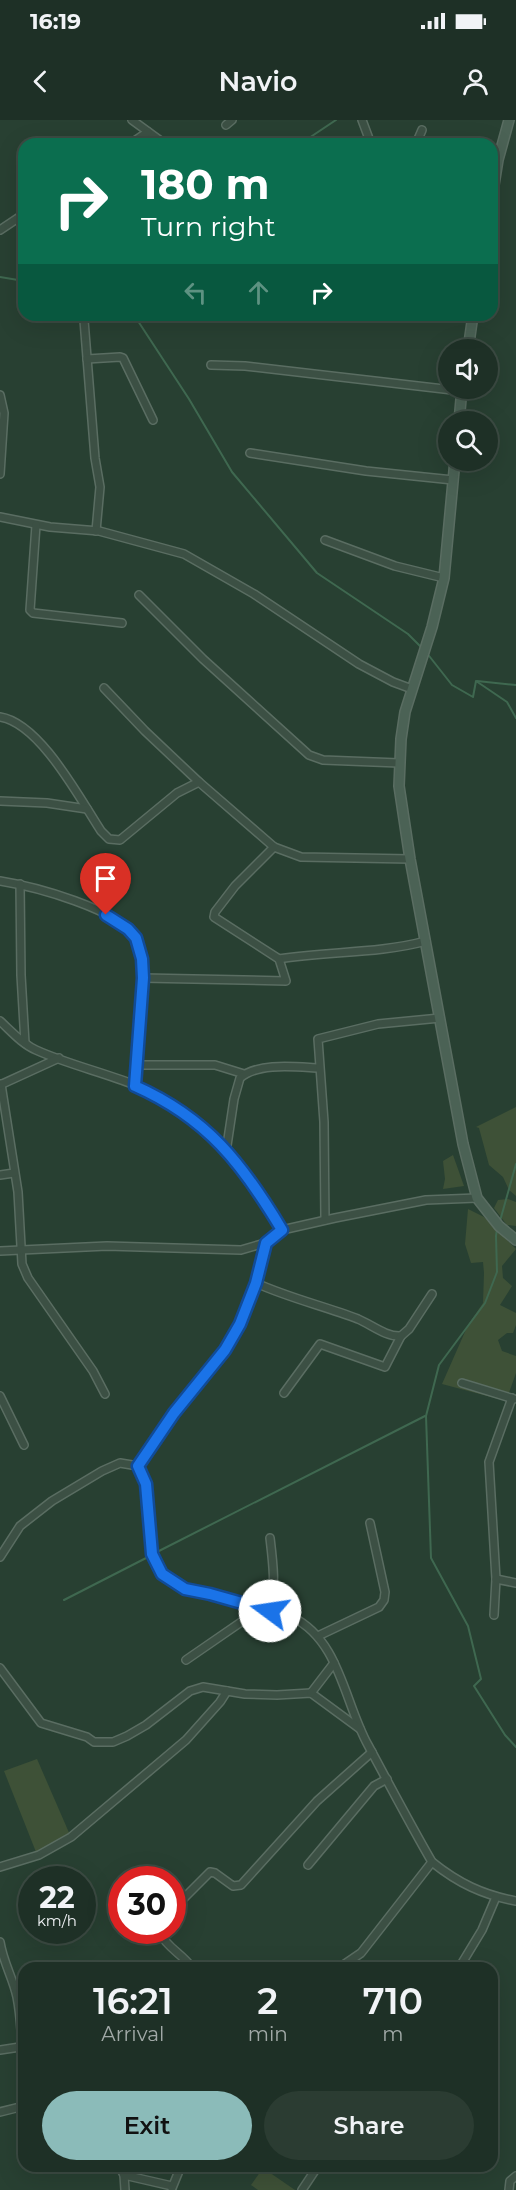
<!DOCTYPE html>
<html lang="en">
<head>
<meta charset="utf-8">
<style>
  body { margin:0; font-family:Montserrat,sans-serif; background:#2b3c32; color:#f1f3f6; height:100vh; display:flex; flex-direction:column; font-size:22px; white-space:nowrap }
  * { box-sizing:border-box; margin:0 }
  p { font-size:20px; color:#a1a9a7 }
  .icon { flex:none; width:33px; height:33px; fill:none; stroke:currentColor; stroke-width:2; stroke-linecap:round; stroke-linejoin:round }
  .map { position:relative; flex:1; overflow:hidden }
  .drawer { position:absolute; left:18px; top:1842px; width:480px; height:210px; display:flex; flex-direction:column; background:#1e3026; border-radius:18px; box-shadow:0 6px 24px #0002,0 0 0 2px #3c4b43 }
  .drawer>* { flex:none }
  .banner { position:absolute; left:18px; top:18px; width:480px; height:183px; border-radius:18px; box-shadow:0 6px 24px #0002,0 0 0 2px #3c4b43; background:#0b6e4f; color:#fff; overflow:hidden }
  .fabs { position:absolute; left:438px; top:219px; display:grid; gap:12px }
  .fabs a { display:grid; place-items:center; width:60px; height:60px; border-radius:50%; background:#1e3026; box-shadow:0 6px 24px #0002,0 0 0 2px #3c4b43; font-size:30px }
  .speed { position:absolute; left:18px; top:1746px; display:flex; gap:12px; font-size:30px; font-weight:700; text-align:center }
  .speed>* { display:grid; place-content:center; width:78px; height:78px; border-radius:50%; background:#1e3026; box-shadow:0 6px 24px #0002,0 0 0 2px #3c4b43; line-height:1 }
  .speed small { font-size:15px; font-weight:400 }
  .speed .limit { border:9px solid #d22; background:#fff; color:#111 }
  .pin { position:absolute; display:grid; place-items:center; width:51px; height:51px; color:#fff; margin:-62px -26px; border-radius:50% 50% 50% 0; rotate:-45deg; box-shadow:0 0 6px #0007 }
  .pin .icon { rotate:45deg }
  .me { position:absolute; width:66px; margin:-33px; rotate:284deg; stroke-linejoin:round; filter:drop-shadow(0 0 4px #0008) }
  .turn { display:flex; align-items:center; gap:21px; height:126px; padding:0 24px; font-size:27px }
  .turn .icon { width:78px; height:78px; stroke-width:2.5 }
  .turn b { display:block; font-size:42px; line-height:51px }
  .lanes { display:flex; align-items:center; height:57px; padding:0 24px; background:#0003; justify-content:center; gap:30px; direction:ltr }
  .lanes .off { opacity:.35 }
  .eta { display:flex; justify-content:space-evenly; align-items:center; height:102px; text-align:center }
  .eta b { font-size:36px; font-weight:600; line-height:42px }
  .action { display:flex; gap:12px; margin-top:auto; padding:12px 24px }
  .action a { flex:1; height:69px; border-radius:36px; background:#8bbbb9; color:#111; font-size:24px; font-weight:600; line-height:69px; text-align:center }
  .action a+a { background:#2b3c32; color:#f1f3f6 }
  .status { display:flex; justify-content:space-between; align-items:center; height:42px; padding:0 30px; background:#1e3026; direction:ltr }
  .status svg { height:16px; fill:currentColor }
  header { display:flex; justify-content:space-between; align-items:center; height:78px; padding:0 24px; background:#1e3026; font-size:27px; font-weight:600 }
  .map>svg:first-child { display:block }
  .green { fill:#3e5137 }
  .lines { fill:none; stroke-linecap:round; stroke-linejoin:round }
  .stream { stroke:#3f6850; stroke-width:2 }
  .street-casing { stroke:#5a6d62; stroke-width:10 }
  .secondary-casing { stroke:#5a6d62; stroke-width:12 }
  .street { stroke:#3c5044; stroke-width:7 }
  .secondary { stroke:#4b6255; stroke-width:9 }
  .route-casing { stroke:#114b97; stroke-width:15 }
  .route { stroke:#1a73e8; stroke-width:10 }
</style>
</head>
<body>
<div class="status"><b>16:19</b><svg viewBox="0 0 49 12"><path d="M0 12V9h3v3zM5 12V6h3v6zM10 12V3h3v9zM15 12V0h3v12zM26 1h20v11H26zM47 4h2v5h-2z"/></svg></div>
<header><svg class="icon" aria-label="back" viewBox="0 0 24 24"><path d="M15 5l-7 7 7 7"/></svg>Navio<svg class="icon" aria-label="person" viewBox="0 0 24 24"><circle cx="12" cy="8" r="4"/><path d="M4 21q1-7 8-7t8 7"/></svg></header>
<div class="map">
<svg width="516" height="2070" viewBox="0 0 516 2070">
  <rect width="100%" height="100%" fill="#284032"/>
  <!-- green -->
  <g class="green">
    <polygon points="516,987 516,1076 509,1070 503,1057 489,1045 479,1008 476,1007"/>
    <polygon points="453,1035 464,1066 443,1069 445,1059 443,1041"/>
    <polygon points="508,1079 516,1082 516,1106 507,1105 494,1088 498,1080"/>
    <polygon points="468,1089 484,1097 516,1129 502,1146 503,1158 512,1166 500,1185 516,1193 516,1205 513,1213 507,1213 498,1220 502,1231 516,1236 516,1253 506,1281 442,1264 468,1205 483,1183 484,1153 483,1142 471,1143 465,1124"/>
    <polygon points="37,1639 70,1715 36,1732 4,1651"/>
    <polygon points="263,2048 295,2070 258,2070 251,2065"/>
  </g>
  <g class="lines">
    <!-- stream -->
    <g class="stream">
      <polyline points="300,24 336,0"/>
      <polyline points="0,157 24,161"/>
      <polyline points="130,195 136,198 189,279 232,352 317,453 408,514 422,528"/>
      <polyline points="426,532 452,565 473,577 476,561 507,582 516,598"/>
      <polyline points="477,561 516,565"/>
      <polyline points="500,1101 516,1044"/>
      <polyline points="497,1109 496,1116 497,1152 485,1183 439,1245 426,1296 431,1438 468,1506 481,1559 474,1566 505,1615 516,1627"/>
      <polyline points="155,1433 425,1296"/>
      <polyline points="64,1480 150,1436"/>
    </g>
    <defs>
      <g id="street">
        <polyline points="132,0 165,24"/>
        <polyline points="362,0 371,24"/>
        <polyline points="226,5 232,0"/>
        <polyline points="130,24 148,12"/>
        <polyline points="416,24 422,10"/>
        <polyline points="0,110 24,94"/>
        <polyline points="84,200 95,338 100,367 96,411"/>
        <polyline points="87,239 120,237 123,238 153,300"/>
        <polyline points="211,245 245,246 461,271"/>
        <polyline points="0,275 4,293 0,354"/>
        <polyline points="250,333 366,351 453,360"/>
        <polyline points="0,397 50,407 99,411 184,434 254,474 359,544 393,562 412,569"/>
        <polyline points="36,405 30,490 33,493 122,503"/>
        <polyline points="325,420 395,446 444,458"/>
        <polyline points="139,475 203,539 309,635 323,640 399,643"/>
        <polyline points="104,568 145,611 199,662 274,727 301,737 410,739"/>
        <path d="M 0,597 C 40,603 80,679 101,711 L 109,719 L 120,720 L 177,673 L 199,662"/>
        <polyline points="0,681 47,683 87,689"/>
        <path d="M 0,761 C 31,766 123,789 136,820 C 149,849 141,885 139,915 C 138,932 138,949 135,966"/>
        <polyline points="20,764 21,855 25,923"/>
        <path d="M 279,839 C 328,831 378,834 426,821"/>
        <polyline points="143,858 286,861 279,839 214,797 215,792 235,766 274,727"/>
        <path d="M 0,901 C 11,911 22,924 36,930 C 67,944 102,952 135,965 C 204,994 245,1047 282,1110"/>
        <polyline points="137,945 215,945 244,954"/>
        <polyline points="1,964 18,1072 22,1144 28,1158 93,1251 105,1274"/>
        <polyline points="0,965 59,938"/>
        <path d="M 226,1032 L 234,979 L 240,958 C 258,942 297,947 319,948"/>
        <polyline points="0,1055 14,1053"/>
        <polyline points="325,1100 324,1002 318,919 378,904 440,898"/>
        <polyline points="0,1131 107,1126 241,1130 265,1123 282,1110 335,1098 426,1080 477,1078"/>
        <path d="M 256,1163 C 289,1178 324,1186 358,1199 C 372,1205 386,1217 401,1216 L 409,1209 L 432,1174"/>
        <polyline points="462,1263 514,1279"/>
        <polyline points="284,1273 320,1224 385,1247 401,1216"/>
        <polyline points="0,1276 24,1325"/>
        <path d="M 138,1346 L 146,1364 L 152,1434 L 162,1454 L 185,1469 L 292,1497 C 340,1520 344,1582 368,1625 C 389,1664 410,1704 432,1742 C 458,1763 483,1775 516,1781"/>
        <path d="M 270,1418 C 273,1443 276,1466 270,1491"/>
        <polyline points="0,1437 20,1406 52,1381 102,1351 120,1343 138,1346 173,1292 225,1230 240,1204 256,1163 265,1123"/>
        <polyline points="496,1459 516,1463"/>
        <polyline points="494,1495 496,1459 489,1342 512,1278"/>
        <polyline points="318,1516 379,1487 384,1480 385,1472 370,1403"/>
        <polyline points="186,1540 260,1489"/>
        <polyline points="0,1548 41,1603 87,1617 94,1622 113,1622 127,1616 146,1605 190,1571 203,1567 245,1574 277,1575 311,1573 360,1609"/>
        <polyline points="311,1573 334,1543"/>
        <polyline points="308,1745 374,1666 387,1659"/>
        <polyline points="0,1747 39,1735 71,1717 186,1620 220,1582 227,1571"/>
        <polyline points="172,1790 210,1752 215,1753 233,1766 241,1765 317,1681 372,1632"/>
        <path d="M 161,1810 L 160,1813 C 167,1828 183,1834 192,1848"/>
        <path d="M 0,1822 C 3,1842 13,1858 17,1877 C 23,1907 22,1940 24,1972"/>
        <polyline points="339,1848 361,1833 432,1742"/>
        <polyline points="459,1848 482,1810 496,1777"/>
        <polyline points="0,1930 20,1927"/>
        <polyline points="0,1992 24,1986"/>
        <polyline points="119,2046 124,2055 125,2070"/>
        <polyline points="124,2055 172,2066"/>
        <polyline points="172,2068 181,2046"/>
        <polyline points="302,2070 318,2046"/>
        <polyline points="509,2070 510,2061 516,2056"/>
      </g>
      <g id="secondary">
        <polyline points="492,77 498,40 509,0"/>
        <polyline points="468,230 473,195"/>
        <polyline points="459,302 462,268"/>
        <polyline points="455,340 444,458 432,507 405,592 401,619 399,666 410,739 463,1024 477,1078 499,1106 516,1120"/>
      </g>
    </defs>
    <!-- street casing -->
    <use href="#street" class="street-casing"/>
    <!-- secondary casing -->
    <use href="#secondary" class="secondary-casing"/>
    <!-- street -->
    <use href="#street" class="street"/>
    <!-- secondary -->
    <use href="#secondary" class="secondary"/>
  </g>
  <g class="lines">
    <defs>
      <path id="route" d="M 106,795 L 128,809 L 136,818 L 142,839 L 143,858 L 135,966 C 207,998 242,1043 282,1110 L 266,1123 L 256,1163 L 240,1204 L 225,1230 L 174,1293 L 138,1346 L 146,1364 L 152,1434 L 162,1454 L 185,1469 L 210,1474 L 270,1491"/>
    </defs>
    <!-- route casing -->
    <use href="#route" class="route-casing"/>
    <!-- route -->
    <use href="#route" class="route"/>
  </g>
</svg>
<div class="fabs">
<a><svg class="icon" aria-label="sound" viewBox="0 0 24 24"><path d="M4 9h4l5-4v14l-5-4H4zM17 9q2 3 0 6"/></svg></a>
<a><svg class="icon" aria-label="search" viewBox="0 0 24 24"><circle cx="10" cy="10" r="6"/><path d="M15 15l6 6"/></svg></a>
</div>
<div class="speed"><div>22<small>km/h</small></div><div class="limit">30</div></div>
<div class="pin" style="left:106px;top:795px;background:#d93025"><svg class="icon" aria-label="arrive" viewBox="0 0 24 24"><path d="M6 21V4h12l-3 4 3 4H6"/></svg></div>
<svg class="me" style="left:270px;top:1491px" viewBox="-20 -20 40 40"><circle r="19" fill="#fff"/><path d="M0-13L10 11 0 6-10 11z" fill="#1a73e8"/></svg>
<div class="banner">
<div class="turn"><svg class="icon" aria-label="right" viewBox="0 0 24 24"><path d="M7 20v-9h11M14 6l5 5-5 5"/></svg><div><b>180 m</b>Turn right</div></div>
<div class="lanes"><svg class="icon off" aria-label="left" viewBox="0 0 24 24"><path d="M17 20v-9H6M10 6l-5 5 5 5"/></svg><svg class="icon off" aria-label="ahead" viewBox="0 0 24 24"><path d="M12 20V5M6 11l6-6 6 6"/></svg><svg class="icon" aria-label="right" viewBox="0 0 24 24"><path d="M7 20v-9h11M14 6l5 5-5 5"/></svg></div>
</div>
<section class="drawer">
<div class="eta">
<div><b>16:21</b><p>Arrival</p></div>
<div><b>2</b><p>min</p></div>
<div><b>710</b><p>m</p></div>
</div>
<div class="action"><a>Exit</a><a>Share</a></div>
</section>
</div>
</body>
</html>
